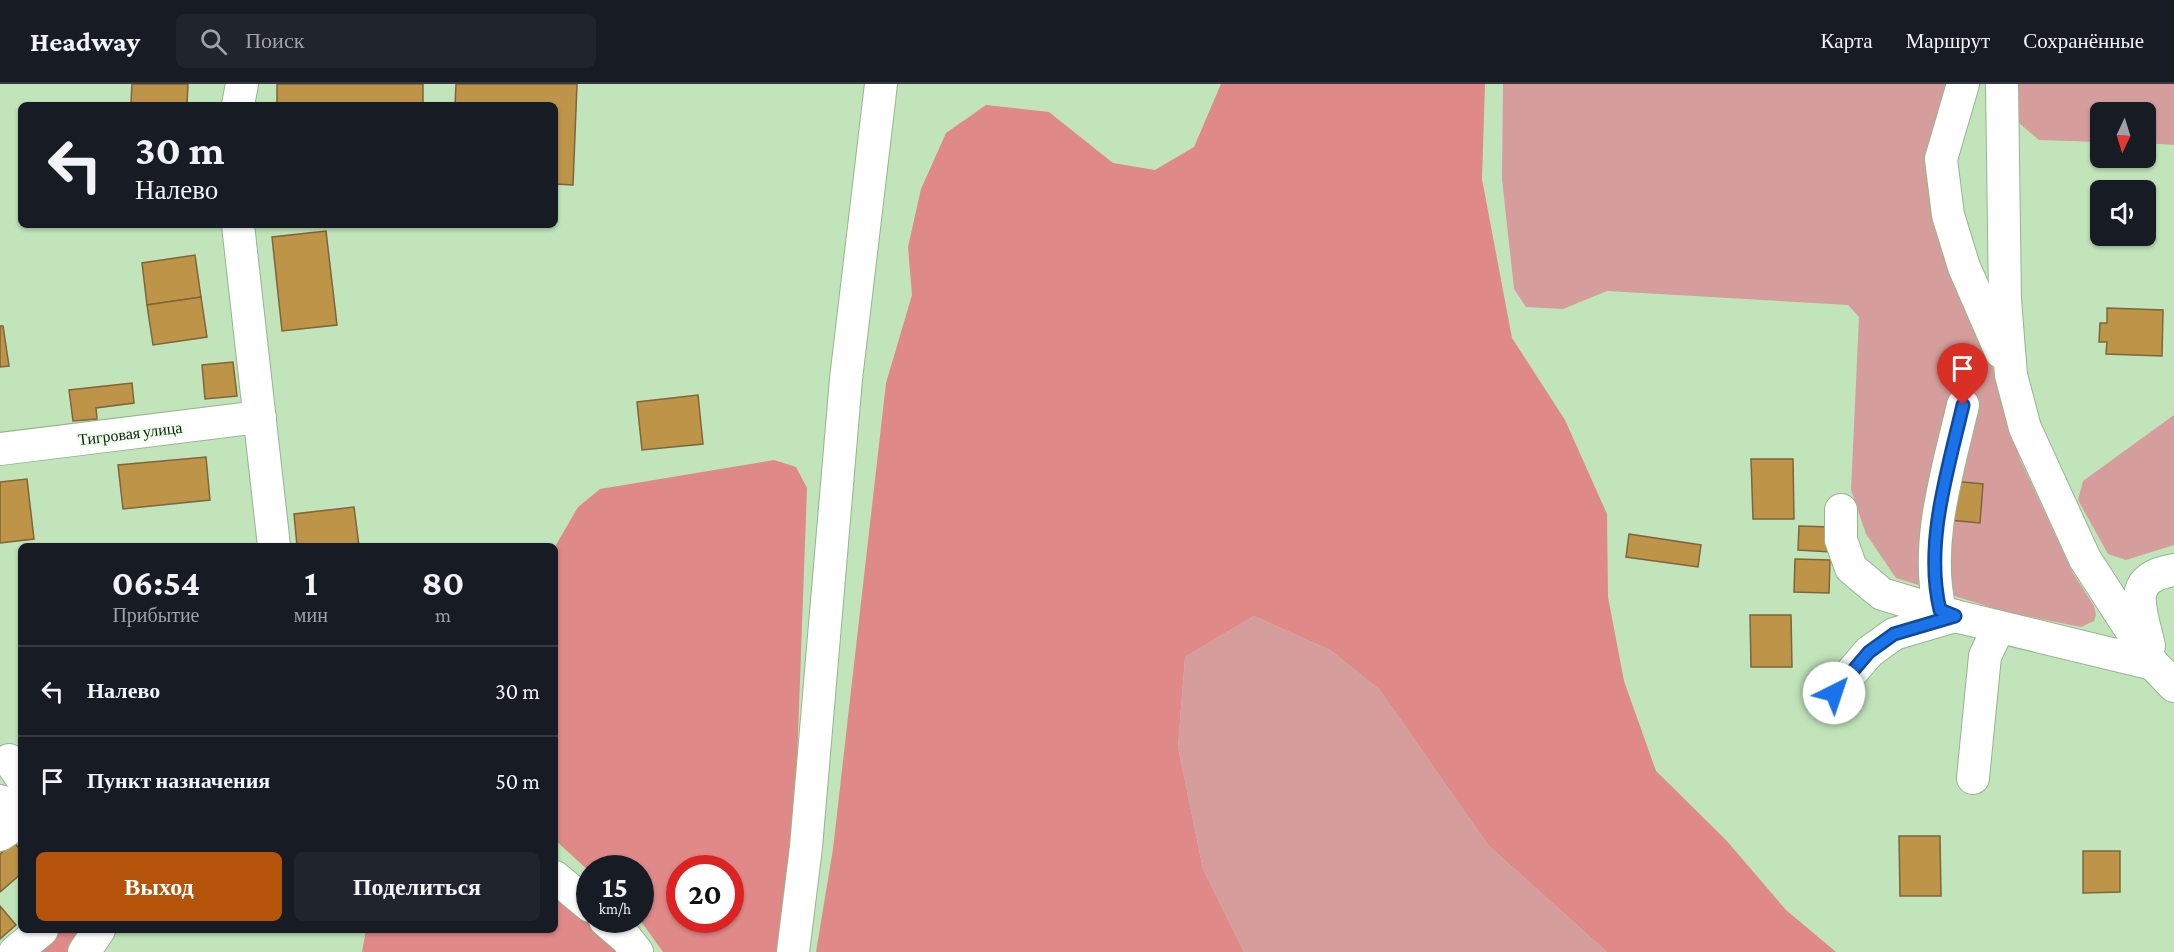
<!DOCTYPE html>
<html lang="ru">
<head>
<meta charset="utf-8">
<style>
  body { margin:0; font-family:"Crimson Pro",serif; background:#20242c; color:#f1f3f6; height:100vh; display:flex; flex-direction:column; font-size:22px; white-space:nowrap }
  * { box-sizing:border-box; margin:0 }
  p { font-size:20px; color:#9ea1a6 }
  .icon { flex:none; width:33px; height:33px; fill:none; stroke:currentColor; stroke-width:2; stroke-linecap:round; stroke-linejoin:round }
  .map { position:relative; flex:1; overflow:hidden }
  .sheet { position:absolute; left:18px; top:459px; width:540px; height:390px; display:flex; flex-direction:column; background:#171b24; border-radius:9px; box-shadow:0 2px 4px #0004 }
  .sheet>* { flex:none }
  .banner { position:absolute; left:18px; top:18px; width:540px; height:126px; border-radius:9px; box-shadow:0 2px 4px #0004; background:#171b24; color:#f1f3f6; overflow:hidden }
  .needle { width:39px; rotate:184deg }
  .tools { position:absolute; left:2090px; top:18px; display:grid; gap:12px }
  .tools a { display:grid; place-items:center; width:66px; height:66px; border-radius:9px; background:#171b24; box-shadow:0 2px 4px #0004; font-size:30px }
  .speed { position:absolute; left:576px; top:771px; display:flex; gap:12px; font-size:30px; font-weight:700; text-align:center }
  .speed>* { display:grid; place-content:center; width:78px; height:78px; border-radius:50%; background:#171b24; box-shadow:0 2px 4px #0004; line-height:1 }
  .speed small { font-size:15px; font-weight:400 }
  .speed .limit { border:9px solid #d22; background:#fff; color:#111 }
  .pin { position:absolute; display:grid; place-items:center; width:51px; height:51px; color:#fff; margin:-62px -26px; border-radius:50% 50% 50% 0; rotate:-45deg; box-shadow:0 0 6px #0007 }
  .pin .icon { rotate:45deg }
  .me { position:absolute; width:66px; margin:-33px; rotate:41deg; stroke-linejoin:round; filter:drop-shadow(0 0 4px #0008) }
  .turn { display:flex; align-items:center; gap:21px; height:126px; padding:0 18px; font-size:27px }
  .turn .icon { width:78px; height:78px; stroke-width:2.5 }
  .turn b { display:block; font-size:42px; line-height:51px }
  .eta { display:flex; justify-content:space-evenly; align-items:center; height:102px; text-align:center }
  .eta b { font-size:36px; font-weight:700; line-height:42px }
  .action { display:flex; gap:12px; margin-top:auto; padding:12px 18px }
  .action a { flex:1; height:69px; border-radius:9px; background:#b45309; color:#fff; font-size:24px; font-weight:700; line-height:69px; text-align:center }
  .action a+a { background:#20242c; color:#f1f3f6 }
  ul { padding:0; list-style:none }
  li { display:flex; align-items:center; gap:18px; height:90px; padding:0 18px; border-top:2px solid #363941 }
  li div { flex:1 }
  li b { display:block; font-size:22px }
  li em { font-style:normal }
  header { display:flex; align-items:center; gap:36px; box-sizing:border-box; height:84px; padding:0 30px; background:#171b24; border-bottom:2px solid #363941 }
  header strong { font-size:28px }
  nav { display:flex; gap:33px; margin-inline-start:auto; font-size:21px }
  .search { width:420px; height:54px; background:#20242c; display:flex; align-items:center; gap:15px; box-sizing:border-box; padding:0 21px; border-radius:9px; color:#9ea1a6; font-size:22px }
  .map>svg:first-child { display:block }
  .green { fill:#d59e9d }
  .forest { fill:#e08989; fill-rule:evenodd }
  .building { fill:#be9448; stroke:#7e653a; stroke-width:1.5 }
  .lines { fill:none; stroke-linecap:round; stroke-linejoin:round }
  .minor-casing { stroke:#94b68d; stroke-width:34 }
  .minor { stroke:#fff; stroke-width:32 }
  .route-casing { stroke:#114b97; stroke-width:15 }
  .route { stroke:#1a73e8; stroke-width:10 }
  .labels { text-anchor:middle; stroke-width:5; stroke-linejoin:round; paint-order:stroke }
  .street-label { font-size:16px; fill:#121f10; stroke:#f0feed }
</style>
</head>
<body>
<header>
<strong>Headway</strong>
<div class="search"><svg class="icon" aria-label="search" viewBox="0 0 24 24"><circle cx="10" cy="10" r="6"/><path d="M15 15l6 6"/></svg>Поиск</div>
<nav><a>Карта</a><a>Маршрут</a><a>Сохранённые</a></nav>
</header>
<div class="map">
<svg width="2174" height="868" viewBox="0 0 2174 868">
  <rect width="100%" height="100%" fill="#c1e4ba"/>
  <!-- green -->
  <g class="green">
    <polygon points="1503,0 1948,0 1952,191 1998,294 2020,375 2073,489 2094,522 2096,531 2094,537 2081,543 2006,528 1896,494 1866,450 1851,406 1859,233 1848,221 1607,207 1563,225 1526,223 1514,205 1502,95"/>
    <polygon points="2016,0 2174,0 2174,61 2145,59 2145,28 2100,28 2100,58 2039,56 2019,39"/>
    <polygon points="2174,331 2174,461 2126,476 2108,470 2078,416 2083,397"/>
    <polygon points="1254,532 1330,566 1380,606 1488,761 1607,868 1244,868 1203,785 1178,663 1185,573"/>
  </g>
  <!-- forest -->
  <g class="forest">
    <polygon points="1221,0 1485,0 1482,95 1512,254 1565,336 1607,430 1608,513 1624,597 1656,687 1726,756 1786,826 1836,868 1607,868 1488,761 1380,606 1330,566 1254,532 1185,573 1178,663 1203,785 1244,868 816,868 833,765 886,299 912,211 908,163 921,105 946,49 986,21 1049,28 1113,79 1155,86 1194,63"/>
    <path d="M 774,376 L 796,383 L 807,404 L 794,761 L 781,868 L 663,868 L 640,836 L 640,784 L 590,784 L 589,787 L 555,756 L 556,461 L 578,423 L 600,405 ZM 680,784 L 730,784 L 730,836 L 680,836 Z"/>
    <polygon points="555,806 617,858 624,868 362,868 366,846 555,846"/>
    <polygon points="54,846 89,846 74,868 28,868"/>
  </g>
  <!-- building -->
  <g class="building">
    <polygon points="132,0 188,0 187,21 131,19"/>
    <rect x="277" y="0" width="146" height="21"/>
    <polygon points="456,0 577,0 573,101 555,100 555,21 455,21"/>
    <polygon points="326,147 337,241 282,247 272,153"/>
    <polygon points="195,171 201,213 147,221 142,179"/>
    <polygon points="201,213 207,253 153,261 147,221"/>
    <polygon points="2107,224 2163,226 2162,272 2106,270 2107,258 2099,258 2100,239 2107,239"/>
    <polygon points="0,242 3,242 9,282 0,283"/>
    <polygon points="233,278 237,312 205,315 202,281"/>
    <polygon points="132,299 134,319 96,324 97,335 73,337 69,306"/>
    <polygon points="698,311 703,360 642,366 637,318"/>
    <polygon points="206,373 210,416 123,425 118,381"/>
    <polygon points="1751,375 1793,375 1794,435 1753,435"/>
    <polygon points="27,395 34,455 0,459 0,398"/>
    <polygon points="1953,397 1983,400 1980,439 1949,436"/>
    <polygon points="354,423 359,462 297,462 294,430"/>
    <polygon points="1799,442 1832,443 1831,468 1798,466"/>
    <polygon points="1629,450 1701,461 1698,483 1626,473"/>
    <polygon points="1795,475 1830,476 1829,509 1794,508"/>
    <polygon points="1750,531 1791,531 1792,583 1751,583"/>
    <polygon points="1899,752 1940,752 1941,812 1900,812"/>
    <polygon points="14,758 21,767 21,790 0,808 0,770"/>
    <polygon points="2083,767 2120,767 2120,808 2083,809"/>
    <polygon points="0,822 16,841 0,855"/>
  </g>
  <g class="lines">
    <defs>
      <g id="minor">
        <polyline points="1963,0 1941,75 1948,131 1964,183 2001,268"/>
        <polyline points="2002,0 2005,216 2011,291 2025,344 2085,475 2153,580 2174,602"/>
        <polyline points="238,21 242,0"/>
        <polyline points="238,141 274,462"/>
        <polyline points="0,365 260,333"/>
        <polyline points="1841,426 1841,456 1851,484 1882,510 1955,532 2153,580"/>
        <path d="M 1940,526 C 1924,460 1948,386 1963,321"/>
        <path d="M 2149,562 C 2141,525 2124,494 2174,486"/>
        <polyline points="1834,609 1869,568 1894,550 1955,532"/>
        <polyline points="9,676 21,693"/>
        <polyline points="1973,694 1985,572 1999,543"/>
        <polyline points="0,717 21,724"/>
        <polyline points="0,751 21,737"/>
        <polyline points="555,793 590,822"/>
        <polyline points="605,836 626,854 637,868"/>
        <polyline points="15,868 42,846"/>
        <polyline points="84,868 99,846"/>
        <polyline points="793,868 806,763 846,295 881,0"/>
      </g>
    </defs>
    <!-- minor casing -->
    <use href="#minor" class="minor-casing"/>
    <!-- minor -->
    <use href="#minor" class="minor"/>
  </g>
  <g class="lines">
    <defs>
      <path id="route" d="M 1834,609 L 1869,568 L 1894,550 L 1955,532 L 1940,526 C 1924,460 1948,386 1963,321"/>
    </defs>
    <!-- route casing -->
    <use href="#route" class="route-casing"/>
    <!-- route -->
    <use href="#route" class="route"/>
  </g>
  <g class="labels">
    <!-- street labels -->
    <g class="street-label">
      <text transform="translate(130 349) rotate(-7)" y="6">Тигровая улица</text>
    </g>
  </g>
</svg>
<div class="tools">
<a><svg class="needle" viewBox="-14 -14 28 28"><path d="M0-13l5 13h-10z" fill="#e53935"/><path d="M0 13l5-13h-10z" fill="#9ea1a6"/></svg></a>
<a><svg class="icon" aria-label="sound" viewBox="0 0 24 24"><path d="M4 9h4l5-4v14l-5-4H4zM17 9q2 3 0 6"/></svg></a>
</div>
<div class="speed"><div>15<small>km/h</small></div><div class="limit">20</div></div>
<div class="pin" style="left:1963px;top:321px;background:#d93025"><svg class="icon" aria-label="arrive" viewBox="0 0 24 24"><path d="M6 21V4h12l-3 4 3 4H6"/></svg></div>
<svg class="me" style="left:1834px;top:609px" viewBox="-20 -20 40 40"><circle r="19" fill="#fff"/><path d="M0-13L10 11 0 6-10 11z" fill="#1a73e8"/></svg>
<div class="banner">
<div class="turn"><svg class="icon" aria-label="left" viewBox="0 0 24 24"><path d="M17 20v-9H6M10 6l-5 5 5 5"/></svg><div><b>30 m</b>Налево</div></div>
</div>
<section class="sheet">
<div class="eta">
<div><b>06:54</b><p>Прибытие</p></div>
<div><b>1</b><p>мин</p></div>
<div><b>80</b><p>m</p></div>
</div>
<ul>
<li><svg class="icon" aria-label="left" viewBox="0 0 24 24"><path d="M17 20v-9H6M10 6l-5 5 5 5"/></svg><div><b>Налево</b></div><em>30 m</em></li>
<li><svg class="icon" aria-label="arrive" viewBox="0 0 24 24"><path d="M6 21V4h12l-3 4 3 4H6"/></svg><div><b>Пункт назначения</b></div><em>50 m</em></li>
</ul>
<div class="action"><a>Выход</a><a>Поделиться</a></div>
</section>
</div>
</body>
</html>
